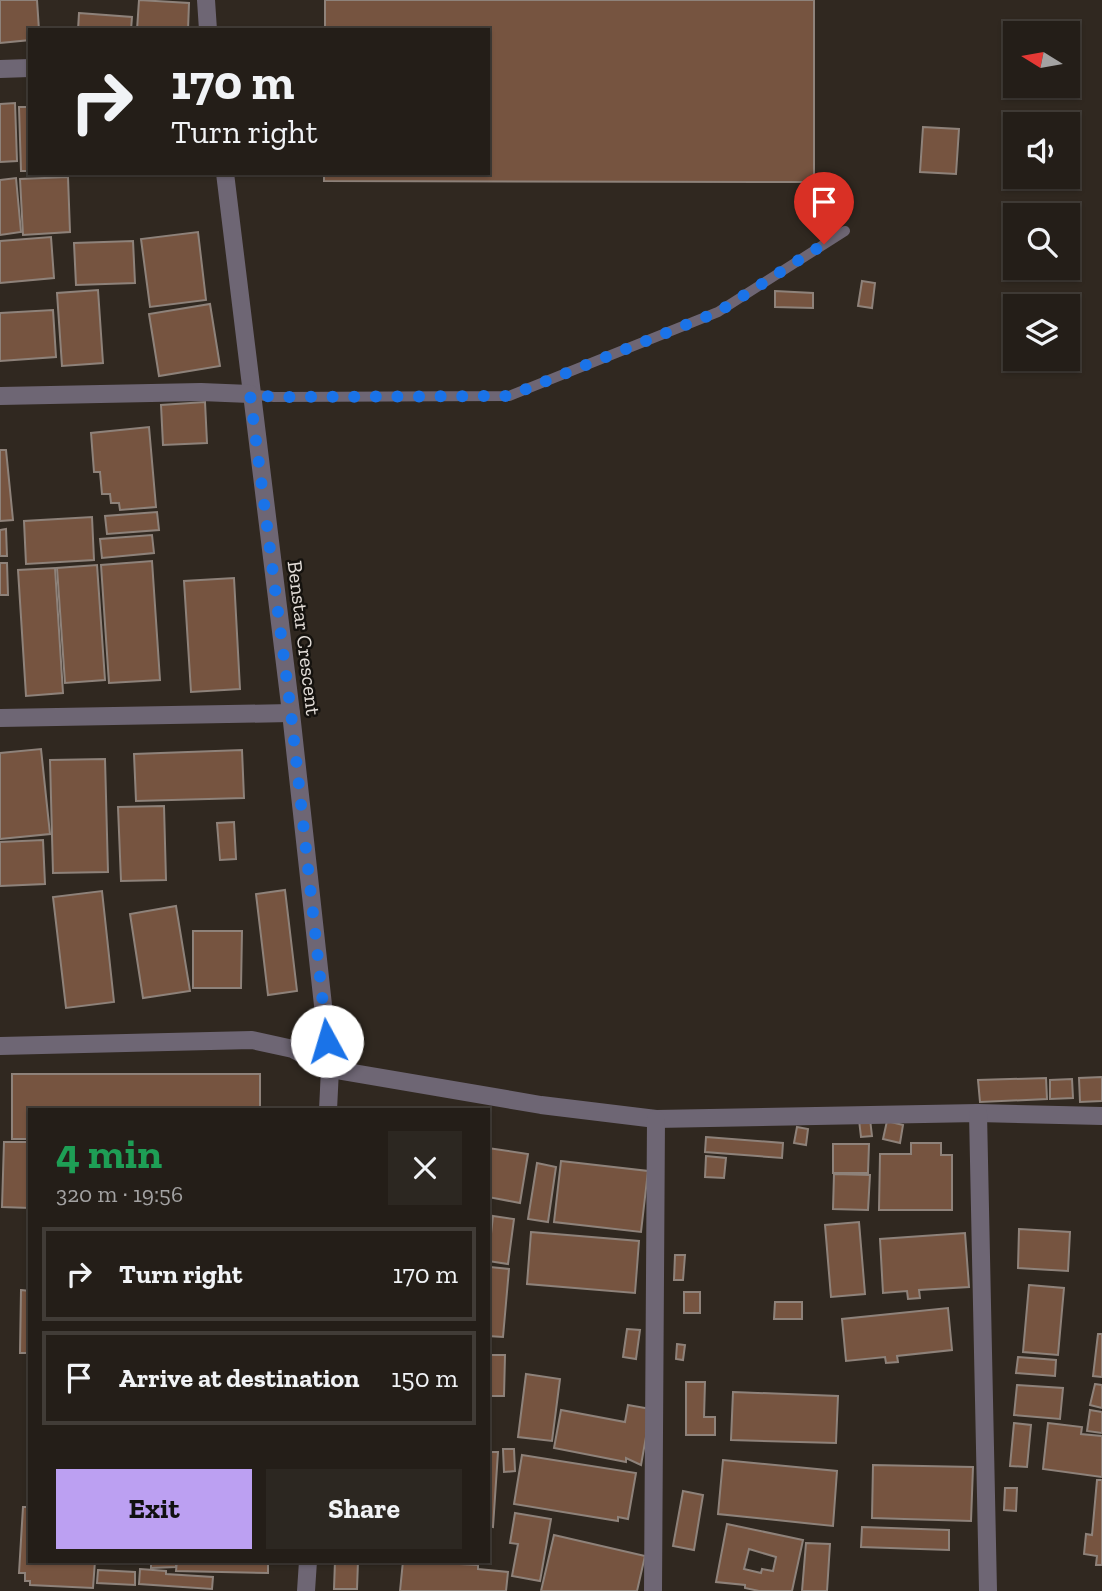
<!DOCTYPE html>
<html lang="en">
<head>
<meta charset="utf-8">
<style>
  body { margin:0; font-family:"Zilla Slab",serif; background:#2c2721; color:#f1f3f6; height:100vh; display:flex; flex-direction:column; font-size:26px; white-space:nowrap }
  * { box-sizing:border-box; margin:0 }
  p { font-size:23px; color:#a3a2a2 }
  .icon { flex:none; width:38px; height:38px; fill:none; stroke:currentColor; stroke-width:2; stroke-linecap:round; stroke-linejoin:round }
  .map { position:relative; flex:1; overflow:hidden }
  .panel { position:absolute; left:28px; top:1108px; width:462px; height:455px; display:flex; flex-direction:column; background:#241e18; border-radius:0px; box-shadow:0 2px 5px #0004,0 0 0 2px #413c37 }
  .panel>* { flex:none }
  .banner { position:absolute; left:28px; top:28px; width:462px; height:147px; border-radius:0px; box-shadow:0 2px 5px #0004,0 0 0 2px #413c37; background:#241e18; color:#f1f3f6; overflow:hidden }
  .needle { width:46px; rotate:281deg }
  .tools { position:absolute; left:1003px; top:21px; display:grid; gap:14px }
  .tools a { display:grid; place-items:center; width:77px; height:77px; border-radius:0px; background:#241e18; box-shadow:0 2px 5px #0004,0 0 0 2px #413c37; font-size:35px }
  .pin { position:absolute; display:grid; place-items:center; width:60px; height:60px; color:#fff; margin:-72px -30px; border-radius:50% 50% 50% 0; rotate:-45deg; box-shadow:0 0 7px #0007 }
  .pin .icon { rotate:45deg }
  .me { position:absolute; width:77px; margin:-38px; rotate:354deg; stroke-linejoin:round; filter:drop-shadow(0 0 5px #0008) }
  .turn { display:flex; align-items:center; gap:24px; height:147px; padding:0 28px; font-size:32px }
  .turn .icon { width:91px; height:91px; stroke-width:2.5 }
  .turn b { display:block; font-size:49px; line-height:60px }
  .round { display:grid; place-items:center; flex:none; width:74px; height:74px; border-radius:0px; background:#2c2721 }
  .head { display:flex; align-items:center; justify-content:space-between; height:119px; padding:0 28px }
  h1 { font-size:42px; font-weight:800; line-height:52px; color:#1e9e55 }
  .cta { display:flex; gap:14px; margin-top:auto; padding:14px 28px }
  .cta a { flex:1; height:80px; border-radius:0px; background:#bca0f2; color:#111; font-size:28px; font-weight:800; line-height:80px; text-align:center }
  .cta a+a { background:#2c2721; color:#f1f3f6 }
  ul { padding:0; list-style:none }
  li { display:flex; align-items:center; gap:21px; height:94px; margin:0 14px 10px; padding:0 14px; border:4px solid #413c37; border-radius:0px }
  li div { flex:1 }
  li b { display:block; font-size:26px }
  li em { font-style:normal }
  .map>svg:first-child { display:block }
  .building { fill:#765440; stroke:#8e827a; stroke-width:2; fill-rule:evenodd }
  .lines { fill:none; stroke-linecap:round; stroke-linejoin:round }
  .service { stroke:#6e6674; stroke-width:10 }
  .minor { stroke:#6e6674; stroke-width:18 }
  .route { stroke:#1a73e8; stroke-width:12; stroke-dasharray:0 21.6 }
  .labels { text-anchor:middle; stroke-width:5; stroke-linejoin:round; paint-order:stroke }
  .street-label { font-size:21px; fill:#e4ded9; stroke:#15120e }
</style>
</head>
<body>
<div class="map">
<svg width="1102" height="1591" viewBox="0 0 1102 1591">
  <rect width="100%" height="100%" fill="#302820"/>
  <!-- building -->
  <g class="building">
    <polygon points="0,0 37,0 39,30 30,30 30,40 0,43"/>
    <polygon points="139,0 189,3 188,30 137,30"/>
    <polygon points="325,0 814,0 814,182 324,181 324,173 488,173 488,30 325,30"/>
    <polygon points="79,13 132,17 131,30 78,30"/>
    <polygon points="15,103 17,161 0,162 0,104"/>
    <polygon points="19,107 30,107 30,171 21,171"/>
    <polygon points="923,127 959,129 956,174 920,172"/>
    <polygon points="68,177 70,232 23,235 20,179"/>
    <polygon points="16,178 21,232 0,235 0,180"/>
    <polygon points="198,232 206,300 150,307 141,239"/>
    <polygon points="51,237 54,278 0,283 0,241"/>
    <polygon points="133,241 135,283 76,285 74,243"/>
    <polygon points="862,281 875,283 872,308 858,306"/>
    <polygon points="98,290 103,363 62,366 57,293"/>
    <polygon points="775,291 813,293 813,308 775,307"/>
    <polygon points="210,304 220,366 159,376 149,314"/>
    <polygon points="53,310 56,357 0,361 0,313"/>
    <polygon points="205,402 207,443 163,445 161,405"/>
    <polygon points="149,427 156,507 120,510 119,503 111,503 110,494 102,494 100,472 94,472 91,433"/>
    <polygon points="0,450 6,450 13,520 0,521"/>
    <polygon points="157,512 159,530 107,534 105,516"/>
    <polygon points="92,517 94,560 26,564 24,521"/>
    <polygon points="6,529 7,556 0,556 0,530"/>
    <polygon points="152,535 154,553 102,558 100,539"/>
    <polygon points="152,561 160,680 109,683 101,565"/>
    <polygon points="0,563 7,563 8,595 0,595"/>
    <polygon points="97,565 105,680 65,683 57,568"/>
    <polygon points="55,568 63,693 26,696 18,570"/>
    <polygon points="234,578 240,689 191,692 184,581"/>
    <polygon points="41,749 50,834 0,839 0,753"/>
    <polygon points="242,750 244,798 136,801 134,754"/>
    <polygon points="105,759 108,872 53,873 50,760"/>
    <polygon points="164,806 166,880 121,881 118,807"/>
    <polygon points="234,822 236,859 220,860 217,823"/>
    <polygon points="43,840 45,884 0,886 0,842"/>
    <polygon points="285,890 297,991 268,995 256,894"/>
    <polygon points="102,891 114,1002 66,1008 53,897"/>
    <polygon points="176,906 190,991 143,998 130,914"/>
    <polygon points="193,931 242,931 241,988 193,988"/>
    <polygon points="12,1074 260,1074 260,1110 30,1110 30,1139 12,1139"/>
    <polygon points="1102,1077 1102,1101 1080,1102 1079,1078"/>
    <polygon points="1046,1078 1047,1099 980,1102 978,1080"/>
    <polygon points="1072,1079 1073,1098 1050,1099 1050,1080"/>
    <polygon points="870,1119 872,1136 861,1137 859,1120"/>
    <polygon points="887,1121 903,1125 900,1143 883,1139"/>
    <polygon points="797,1127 808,1129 806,1145 794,1143"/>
    <polygon points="706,1137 783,1143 782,1158 705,1152"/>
    <polygon points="4,1142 30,1142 30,1208 2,1207"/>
    <polygon points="911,1143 941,1143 941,1155 952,1155 952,1210 879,1210 880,1154 911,1154"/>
    <polygon points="833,1144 869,1144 868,1173 833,1173"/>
    <polygon points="488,1148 528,1154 520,1203 488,1197"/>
    <polygon points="706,1156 726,1158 724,1178 705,1177"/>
    <polygon points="561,1161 648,1171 641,1232 554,1222"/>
    <polygon points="537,1163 556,1167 548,1222 528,1219"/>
    <polygon points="834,1174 870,1175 868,1210 833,1209"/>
    <polygon points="493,1216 514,1219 508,1264 488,1261"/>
    <polygon points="859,1222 865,1294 831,1297 825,1225"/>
    <polygon points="1019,1229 1070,1232 1068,1271 1018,1268"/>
    <polygon points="531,1232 639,1241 635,1293 527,1284"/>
    <polygon points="965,1233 969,1287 919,1290 920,1298 908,1299 907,1291 883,1293 880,1239"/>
    <polygon points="675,1255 685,1255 683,1280 674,1280"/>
    <polygon points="490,1267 509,1269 503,1337 488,1336"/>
    <polygon points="1029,1285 1064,1288 1058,1355 1023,1352"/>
    <polygon points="21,1290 30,1291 30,1353 20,1353"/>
    <rect x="684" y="1292" width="16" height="21"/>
    <polygon points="775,1302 802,1302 802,1319 774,1319"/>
    <polygon points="948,1308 952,1350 897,1356 898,1362 886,1363 885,1357 846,1361 842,1319"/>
    <polygon points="627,1329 640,1330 636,1359 623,1357"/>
    <polygon points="1098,1334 1102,1334 1102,1377 1093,1376"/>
    <polygon points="677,1344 685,1345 683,1360 676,1359"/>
    <polygon points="488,1355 505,1355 504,1396 488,1396"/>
    <polygon points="1018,1357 1056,1360 1055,1376 1016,1373"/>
    <polygon points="526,1374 560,1379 552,1441 518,1437"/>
    <polygon points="686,1382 705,1382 704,1417 715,1417 715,1435 686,1435"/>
    <polygon points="1095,1384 1102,1385 1102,1408 1090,1405"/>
    <polygon points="1017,1385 1063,1388 1060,1419 1014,1415"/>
    <polygon points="733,1392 838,1396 836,1443 731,1440"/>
    <polygon points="628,1405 651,1409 641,1465 626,1458 626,1462 554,1448 561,1410 625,1422"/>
    <polygon points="1090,1410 1102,1412 1102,1433 1087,1431"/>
    <polygon points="1014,1423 1031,1425 1027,1467 1010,1466"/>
    <polygon points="1048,1423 1082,1427 1081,1434 1102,1436 1102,1477 1043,1469"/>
    <polygon points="503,1449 514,1449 515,1471 504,1472"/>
    <polygon points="488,1452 498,1452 493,1527 488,1526"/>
    <polygon points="522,1455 636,1473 628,1519 618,1517 618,1521 514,1504"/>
    <polygon points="723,1460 837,1471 833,1526 718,1514"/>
    <polygon points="873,1465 973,1467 971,1521 872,1518"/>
    <polygon points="1097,1480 1102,1480 1102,1565 1096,1565 1097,1556 1084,1554 1086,1534 1092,1535"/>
    <polygon points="1005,1488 1017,1488 1016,1511 1004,1510"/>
    <polygon points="683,1491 703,1495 694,1550 673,1546"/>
    <polygon points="23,1507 30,1507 30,1561 95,1561 93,1588 30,1585 30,1581 25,1581 25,1573 19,1573"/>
    <polygon points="515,1513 551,1519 540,1581 512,1576 518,1544 510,1543"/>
    <path d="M 727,1524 L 803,1540 L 792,1591 L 759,1591 L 745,1588 L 745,1585 L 716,1582 ZM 749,1549 L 776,1557 L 773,1571 L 762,1569 L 761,1573 L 744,1569 Z"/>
    <polygon points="862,1527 949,1530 949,1550 861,1547"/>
    <polygon points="554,1535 645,1556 637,1591 541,1591"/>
    <polygon points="806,1543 830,1544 827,1591 802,1591"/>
    <polygon points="147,1561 176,1561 176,1567 151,1568 151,1561"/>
    <polygon points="177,1561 268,1561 268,1573 176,1571"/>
    <polygon points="335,1561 358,1561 357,1589 334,1589"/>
    <polygon points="403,1561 478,1565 478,1569 508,1572 506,1591 400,1591"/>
    <polygon points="140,1569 166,1571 166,1574 213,1577 212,1589 139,1584"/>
    <polygon points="98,1570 135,1572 135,1585 97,1583"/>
  </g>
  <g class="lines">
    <!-- service -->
    <polyline class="service" points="250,394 274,397 509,396 718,312 845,231"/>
    <!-- minor -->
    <g class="minor">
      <polyline points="206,0 208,30"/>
      <polyline points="0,69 30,68"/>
      <polyline points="225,173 291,713 330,1069 328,1110"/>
      <polyline points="0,396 201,392 250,394"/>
      <polyline points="0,718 291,713"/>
      <polyline points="0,1046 252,1040 293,1049 330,1069 541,1105 656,1119 978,1113 1102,1116"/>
      <polyline points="978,1113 988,1591"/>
      <polyline points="306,1591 308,1561"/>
      <polyline points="653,1591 656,1119"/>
    </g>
  </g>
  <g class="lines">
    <!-- route -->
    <polyline class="route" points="327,1041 291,713 250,394 274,397 509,396 718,312 824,244"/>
  </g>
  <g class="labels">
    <!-- street labels -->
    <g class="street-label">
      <text transform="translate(304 638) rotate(83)" y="7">Benstar Crescent</text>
    </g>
  </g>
</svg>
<div class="tools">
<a><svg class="needle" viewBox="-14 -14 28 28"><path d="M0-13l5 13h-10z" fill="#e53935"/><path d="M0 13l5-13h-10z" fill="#a3a2a2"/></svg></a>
<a><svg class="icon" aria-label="sound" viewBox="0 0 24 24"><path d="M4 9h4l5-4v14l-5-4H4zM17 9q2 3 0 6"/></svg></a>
<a><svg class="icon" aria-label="search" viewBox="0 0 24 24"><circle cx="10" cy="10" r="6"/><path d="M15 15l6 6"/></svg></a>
<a><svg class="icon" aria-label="layers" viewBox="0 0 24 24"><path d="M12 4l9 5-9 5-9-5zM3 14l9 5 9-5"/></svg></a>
</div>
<div class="pin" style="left:824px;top:244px;background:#d93025"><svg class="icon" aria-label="arrive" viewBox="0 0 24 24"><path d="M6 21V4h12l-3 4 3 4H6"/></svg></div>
<svg class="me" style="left:327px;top:1041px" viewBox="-20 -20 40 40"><circle r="19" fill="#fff"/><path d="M0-13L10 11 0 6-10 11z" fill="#1a73e8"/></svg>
<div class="banner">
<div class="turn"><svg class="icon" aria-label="right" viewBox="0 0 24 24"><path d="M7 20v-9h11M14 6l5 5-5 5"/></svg><div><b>170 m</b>Turn right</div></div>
</div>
<section class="panel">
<div class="head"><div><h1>4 min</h1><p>320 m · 19:56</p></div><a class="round"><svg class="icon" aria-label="close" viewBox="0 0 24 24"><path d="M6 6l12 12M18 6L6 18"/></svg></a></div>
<ul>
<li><svg class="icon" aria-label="right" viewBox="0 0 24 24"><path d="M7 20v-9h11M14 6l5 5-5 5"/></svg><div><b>Turn right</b></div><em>170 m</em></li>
<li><svg class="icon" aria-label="arrive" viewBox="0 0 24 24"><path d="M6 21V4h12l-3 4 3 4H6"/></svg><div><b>Arrive at destination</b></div><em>150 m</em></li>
</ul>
<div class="cta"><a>Exit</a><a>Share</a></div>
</section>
</div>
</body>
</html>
